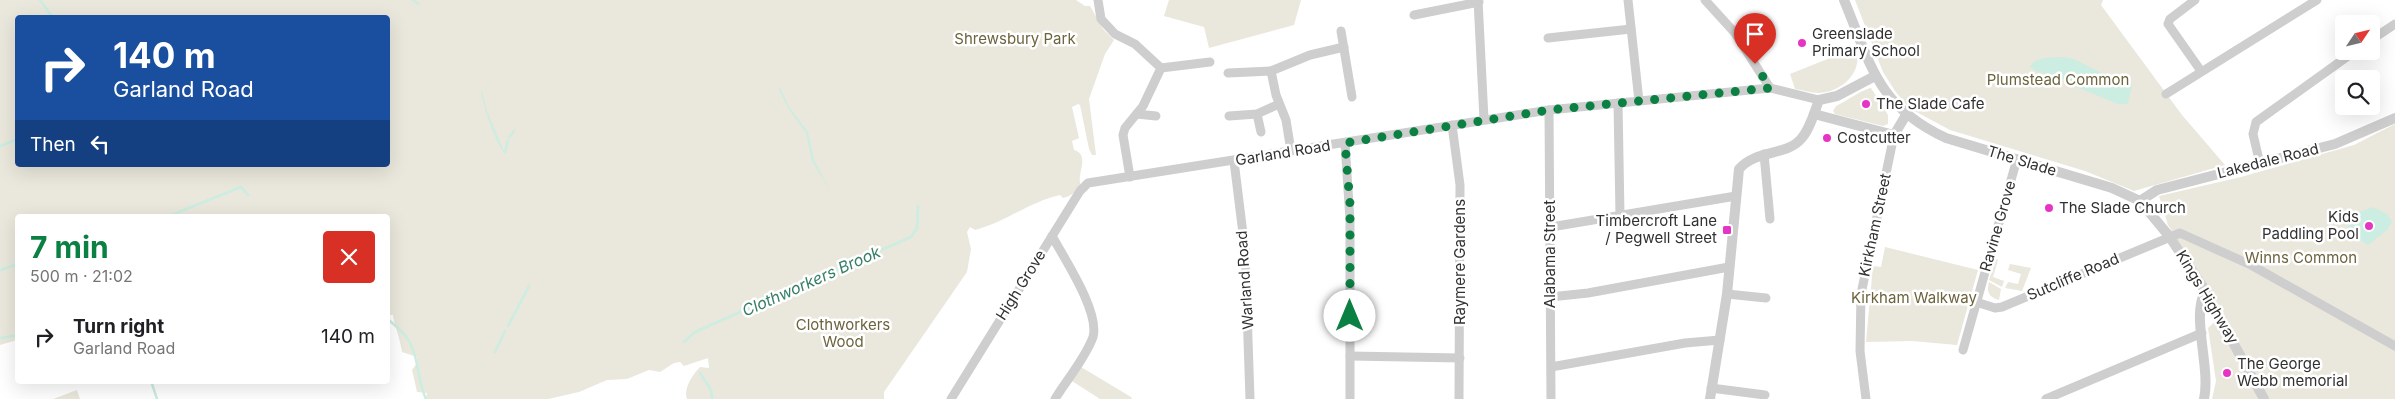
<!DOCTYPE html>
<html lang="en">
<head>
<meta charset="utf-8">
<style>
  body { margin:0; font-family:Inter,sans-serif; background:#f6f6f6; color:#202124; height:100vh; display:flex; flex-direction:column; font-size:19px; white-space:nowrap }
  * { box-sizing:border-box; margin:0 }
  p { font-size:16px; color:#757577 }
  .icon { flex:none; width:28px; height:28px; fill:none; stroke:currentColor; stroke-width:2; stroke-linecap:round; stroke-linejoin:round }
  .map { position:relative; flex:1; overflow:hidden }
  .details { position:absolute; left:15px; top:214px; width:375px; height:170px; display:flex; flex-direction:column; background:#fff; border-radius:5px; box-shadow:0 5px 20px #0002 }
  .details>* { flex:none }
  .guide { position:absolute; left:15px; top:15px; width:375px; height:152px; border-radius:5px; box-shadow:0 5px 20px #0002; background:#1a4fa0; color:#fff; overflow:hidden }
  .needle { width:32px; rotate:55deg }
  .buttons { position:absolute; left:2335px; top:15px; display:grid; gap:10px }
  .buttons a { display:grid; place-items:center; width:45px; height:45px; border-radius:5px; background:#fff; box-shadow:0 5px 20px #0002; font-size:25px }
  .pin { position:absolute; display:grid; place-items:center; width:42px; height:42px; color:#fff; margin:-51px -21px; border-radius:50% 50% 50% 0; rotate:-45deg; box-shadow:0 0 5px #0007 }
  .pin .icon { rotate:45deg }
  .me { position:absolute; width:55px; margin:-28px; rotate:0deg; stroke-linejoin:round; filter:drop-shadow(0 0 4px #0008) }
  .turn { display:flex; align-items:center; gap:18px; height:105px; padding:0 15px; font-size:22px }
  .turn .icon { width:65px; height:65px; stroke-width:2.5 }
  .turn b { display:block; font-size:35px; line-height:42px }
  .then { display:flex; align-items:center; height:48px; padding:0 15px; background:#0003; gap:10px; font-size:19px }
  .round { display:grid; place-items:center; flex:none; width:52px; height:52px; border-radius:5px; background:#f6f6f6 }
  .overview { display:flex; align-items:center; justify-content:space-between; height:85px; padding:0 15px }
  h1 { font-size:30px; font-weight:700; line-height:38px; color:#0b8043 }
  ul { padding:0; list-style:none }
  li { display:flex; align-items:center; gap:15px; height:75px; padding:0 15px }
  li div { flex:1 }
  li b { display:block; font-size:19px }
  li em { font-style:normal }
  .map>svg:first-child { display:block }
  .green { fill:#eae7dc; fill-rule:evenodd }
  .water { fill:#ccede1 }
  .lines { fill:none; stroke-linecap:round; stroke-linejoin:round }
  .stream { stroke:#ccede1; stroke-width:2.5 }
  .minor { stroke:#cecece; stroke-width:9 }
  .tertiary { stroke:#cecece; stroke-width:10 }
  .route { stroke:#0b8043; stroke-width:9; stroke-dasharray:0 16.2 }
  .poi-dot { fill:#e635c4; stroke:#fff; stroke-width:2 }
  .labels { text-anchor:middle; stroke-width:5; stroke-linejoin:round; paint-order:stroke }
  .poi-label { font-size:15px; fill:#313131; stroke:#fff; text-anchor:start }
  .park-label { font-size:15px; fill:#6d633d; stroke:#fff }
  .street-label { font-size:15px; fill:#313131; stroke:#fff }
  .water-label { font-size:16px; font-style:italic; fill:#378067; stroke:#fff }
</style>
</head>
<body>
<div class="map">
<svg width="2395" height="399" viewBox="0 0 2395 399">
  <rect width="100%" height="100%" fill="#fff"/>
  <!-- green -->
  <g class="green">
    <path d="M 0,0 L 1076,0 L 1085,6 L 1090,6 L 1103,29 L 1114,40 L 1105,54 L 1089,99 L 1096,155 L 1092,155 L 1089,149 L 1080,105 L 1078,104 L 1072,107 L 1079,138 L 1072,141 L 1074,150 C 1087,154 1081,166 1080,176 C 1079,180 1081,184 1080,189 L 1069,196 L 1063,198 L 1060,195 C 1029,202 1006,222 975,230 L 970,227 L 967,232 L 971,249 L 967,272 L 884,392 L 884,399 L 687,399 C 683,389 693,374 700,367 L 709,368 L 708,358 L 684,366 L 680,362 L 674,363 L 660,372 L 649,370 L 627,379 L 607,380 L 579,392 L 548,399 L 426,399 L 427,393 L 417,392 L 412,370 L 417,363 L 417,357 L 402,352 C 400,338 395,328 393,315 L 388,315 L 388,216 L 18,216 L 17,340 L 0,345 ZM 18,18 L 388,18 L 388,165 L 18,165 Z"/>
    <polygon points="1169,0 1301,0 1294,25 1209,48 1204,27 1164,16"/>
    <polygon points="1855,0 2103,0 2101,5 2182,115 2225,165 2134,191 2085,171 1950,130 1909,108 1895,91 1883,72"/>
    <path d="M 1855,48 C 1865,71 1842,92 1819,93 C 1811,93 1803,90 1795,89 L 1790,74 Z"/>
    <path d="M 1871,88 L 1888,115 L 1888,124 L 1883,126 L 1835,114 L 1833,111 L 1836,106 C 1845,102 1863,89 1871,88 Z"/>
    <polygon points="2395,124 2395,399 2212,399 2216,381 2208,328 2224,313 2168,225 2159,196 2241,177 2354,145"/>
    <polygon points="1885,247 1978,270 1957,345 1912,341 1866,342 1873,266 1881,267"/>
    <polygon points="1996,259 1998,260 1993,277 2004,281 2002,287 1989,280"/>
    <polygon points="2010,264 2031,268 2022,291 2005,288 2008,282 2018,284 2021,274 2008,270"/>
    <path d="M 1989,282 L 2001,289 L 1999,300 C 1989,298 1986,291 1989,282 Z"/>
    <polygon points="1081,367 1131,397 1132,399 1100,399 1072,381"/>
    <polygon points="77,390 80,399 53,399"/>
  </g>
  <!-- water -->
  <g class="water">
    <path d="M 2062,57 L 2074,59 L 2104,74 L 2128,79 L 2132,85 L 2128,104 L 2118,104 L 2067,83 L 2058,76 L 2038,72 L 2030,67 C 2035,56 2052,58 2062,57 Z"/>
    <polygon points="779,86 789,107 808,132 814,160 830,191 812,161 806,133 788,108 779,90"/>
    <path d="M 481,88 L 487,111 L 505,154 C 496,144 481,101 481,88 Z"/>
    <polygon points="2373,207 2387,214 2392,222 2388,229 2368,245 2353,235 2347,224 2352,215"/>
  </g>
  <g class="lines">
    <!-- stream -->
    <g class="stream">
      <polyline points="40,0 53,18"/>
      <polyline points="413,0 418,4"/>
      <polyline points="509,137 514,131"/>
      <polyline points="0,146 18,139"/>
      <polyline points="505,152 508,141"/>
      <polyline points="169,216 241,187 248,195"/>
      <polyline points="0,270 18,264"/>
      <path d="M 388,319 C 394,325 402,331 407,338 C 419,355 417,380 426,399"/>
      <polyline points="508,326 529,286"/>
      <polyline points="0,338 18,335"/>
      <polyline points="684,342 695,332 911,237 917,228 918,206"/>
      <polyline points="495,352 505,331"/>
      <polyline points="700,373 711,390 712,399"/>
      <polyline points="151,381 157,399"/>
    </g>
    <!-- minor -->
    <g class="minor">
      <polyline points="1098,0 1101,19 1115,34 1135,44 1161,68 1143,106 1125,128 1123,135 1130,177"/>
      <polyline points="1478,0 1484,119"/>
      <polyline points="1628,0 1639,101"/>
      <polyline points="1705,0 1735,33 1770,88"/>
      <polyline points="2195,0 2170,19 2168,24 2201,71"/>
      <polyline points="1414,15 1479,2"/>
      <polyline points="1341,31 1352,97"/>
      <polyline points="1548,38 1631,29"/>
      <polyline points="2371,40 2395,24"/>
      <polyline points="1161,68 1210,62"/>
      <polyline points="1228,73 1271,71"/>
      <polyline points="2166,94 2317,0"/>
      <polyline points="1618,103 1620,215"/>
      <polyline points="1549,110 1551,399"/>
      <polyline points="1137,114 1156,116"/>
      <polyline points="1257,114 1261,132"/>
      <polyline points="1229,116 1257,114 1279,104"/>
      <polyline points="1452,125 1460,185 1459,399"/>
      <polyline points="1345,143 1350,220 1350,399"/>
      <polyline points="1291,151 1286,120 1276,95 1271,71 1310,55 1344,47"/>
      <polyline points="1764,154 1770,219"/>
      <polyline points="1234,161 1245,250 1250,399"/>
      <polyline points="2260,164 2253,134 2256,122 2355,51"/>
      <polyline points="1551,227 1736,196"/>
      <path d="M 1052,236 C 1064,258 1100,312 1093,337 C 1086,357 1066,381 1055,399"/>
      <polyline points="1727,294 1766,298"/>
      <polyline points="1550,297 1588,293 1729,267"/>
      <polyline points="1976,302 1995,308 2002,307 2180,233 2251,265 2395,346"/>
      <polyline points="1963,350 2017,159"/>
      <polyline points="1350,356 1460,358"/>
      <polyline points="1551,367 1685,343 1720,340"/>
      <polyline points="1711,388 1765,395"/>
      <polyline points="951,399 1080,191 1088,183 1549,110 1770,88 1819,100"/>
      <polyline points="1866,399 1860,351 1861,294 1894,135"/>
      <polyline points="2046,399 2202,333"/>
    </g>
    <!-- tertiary -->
    <g class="tertiary">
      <path d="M 1844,0 C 1871,65 1877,106 1946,138 L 2112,188 L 2140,201 L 2169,236 L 2201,284 L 2264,399"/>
      <polyline points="1814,114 1894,135 1906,115"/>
      <polyline points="2140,201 2157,190 2335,144 2395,118"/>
      <path d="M 1710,399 L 1727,294 L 1739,169 C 1757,149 1786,156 1801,139 C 1810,129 1814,113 1819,100 L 1837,96 L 1875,76"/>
      <path d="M 2204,399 C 2211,368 2191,316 2205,292"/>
    </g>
  </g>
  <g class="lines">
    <!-- route -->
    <polyline class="route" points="1350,316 1350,204 1345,143 1549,110 1770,88 1755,64"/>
  </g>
  <!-- markers -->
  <g class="poi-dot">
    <circle cx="1802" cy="43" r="5"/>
    <circle cx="1866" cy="104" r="5"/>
    <circle cx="1827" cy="138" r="5"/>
    <circle cx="2049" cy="208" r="5"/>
    <circle cx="2369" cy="226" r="5"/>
    <rect x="1722" y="225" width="10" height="10" rx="2.5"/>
    <circle cx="2227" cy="373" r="5"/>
  </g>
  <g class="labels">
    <!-- poi labels -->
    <g class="poi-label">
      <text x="1812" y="39">Greenslade<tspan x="1812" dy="17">Primary School</tspan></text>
      <text x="1876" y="109">The Slade Cafe</text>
      <text x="1837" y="143">Costcutter</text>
      <text x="2059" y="213">The Slade Church</text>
      <text x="2359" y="222" text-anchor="end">Kids<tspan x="2359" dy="17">Paddling Pool</tspan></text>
      <text x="1717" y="226" text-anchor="end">Timbercroft Lane<tspan x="1717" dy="17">/ Pegwell Street</tspan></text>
      <text x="2237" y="369">The George<tspan x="2237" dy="17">Webb memorial</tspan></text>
    </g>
    <!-- park labels -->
    <g class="park-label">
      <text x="1015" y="44">Shrewsbury Park</text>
      <text x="2058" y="85">Plumstead Common</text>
      <text x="2301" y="263">Winns Common</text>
      <text x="1914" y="303">Kirkham Walkway</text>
      <text x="843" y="330">Clothworkers<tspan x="843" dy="17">Wood</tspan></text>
    </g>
    <!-- street labels -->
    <g class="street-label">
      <text transform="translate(1283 153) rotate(-9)" y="5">Garland Road</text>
      <text transform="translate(2022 161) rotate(17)" y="5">The Slade</text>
      <text transform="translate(2268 161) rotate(-14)" y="5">Lakedale Road</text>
      <text transform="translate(1875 225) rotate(-78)" y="5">Kirkham Street</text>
      <text transform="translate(1998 226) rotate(-74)" y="5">Ravine Grove</text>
      <text transform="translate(1550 254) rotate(-90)" y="5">Alabama Street</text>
      <text transform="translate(1460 262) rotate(-90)" y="5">Raymere Gardens</text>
      <text transform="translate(2073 277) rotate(-23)" y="5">Sutcliffe Road</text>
      <text transform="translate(1245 280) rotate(-94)" y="5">Warland Road</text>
      <text transform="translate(1021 285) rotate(-58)" y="5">High Grove</text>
      <text transform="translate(2207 297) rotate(59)" y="5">Kings Highway</text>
    </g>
    <!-- water labels -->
    <g class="water-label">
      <text transform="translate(811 281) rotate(-24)" y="6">Clothworkers Brook</text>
    </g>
  </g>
</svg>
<div class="buttons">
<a><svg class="needle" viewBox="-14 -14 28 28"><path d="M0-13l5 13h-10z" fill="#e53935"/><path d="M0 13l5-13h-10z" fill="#757577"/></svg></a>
<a><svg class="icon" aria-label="search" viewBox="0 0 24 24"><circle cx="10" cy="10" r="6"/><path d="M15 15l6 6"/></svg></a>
</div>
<div class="pin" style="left:1755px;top:64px;background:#d93025"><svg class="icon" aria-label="arrive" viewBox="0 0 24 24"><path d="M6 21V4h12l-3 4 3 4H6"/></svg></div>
<svg class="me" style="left:1350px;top:316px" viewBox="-20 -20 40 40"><circle r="19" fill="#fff"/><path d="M0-13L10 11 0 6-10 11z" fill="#0b8043"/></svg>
<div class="guide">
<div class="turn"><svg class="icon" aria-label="right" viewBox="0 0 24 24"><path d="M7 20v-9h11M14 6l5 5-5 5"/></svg><div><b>140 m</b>Garland Road</div></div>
<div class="then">Then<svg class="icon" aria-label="left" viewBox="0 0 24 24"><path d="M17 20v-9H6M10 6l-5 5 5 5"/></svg></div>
</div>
<section class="details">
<div class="overview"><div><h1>7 min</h1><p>500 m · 21:02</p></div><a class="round" style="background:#d93025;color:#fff"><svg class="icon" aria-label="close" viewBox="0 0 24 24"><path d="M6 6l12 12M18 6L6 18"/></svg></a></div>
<ul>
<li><svg class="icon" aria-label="right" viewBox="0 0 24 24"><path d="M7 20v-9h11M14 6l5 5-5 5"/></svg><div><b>Turn right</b><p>Garland Road</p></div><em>140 m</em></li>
</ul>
</section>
</div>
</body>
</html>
